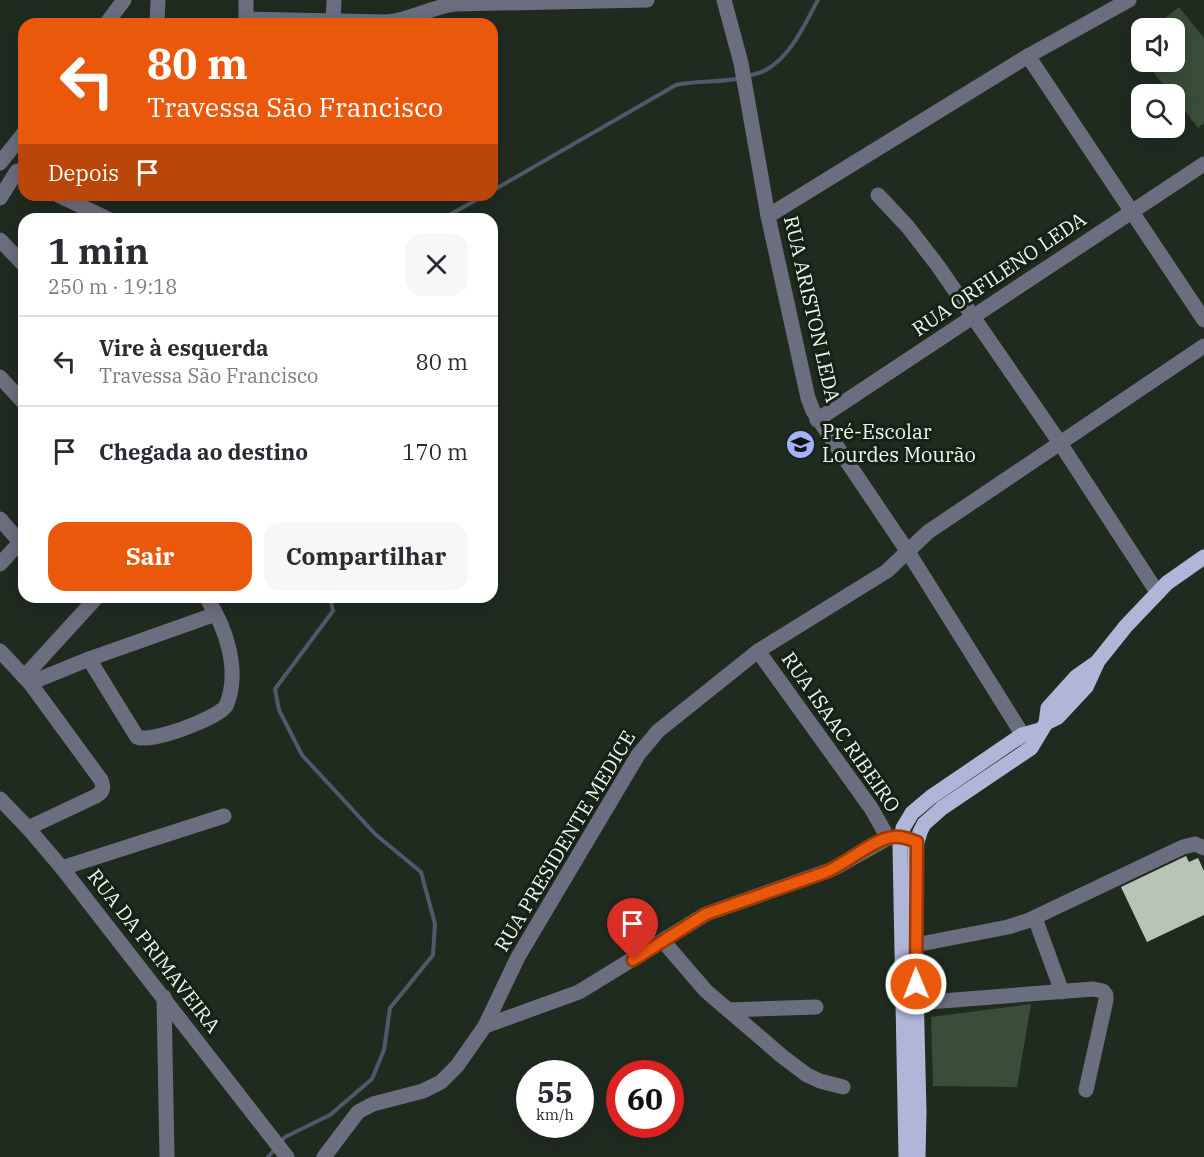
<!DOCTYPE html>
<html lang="pt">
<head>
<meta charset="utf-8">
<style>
  body { margin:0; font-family:"IBM Plex Serif",serif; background:#f7f7f7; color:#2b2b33; height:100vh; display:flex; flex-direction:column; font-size:22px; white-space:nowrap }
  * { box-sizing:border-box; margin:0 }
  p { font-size:20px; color:#7c7c81 }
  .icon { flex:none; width:33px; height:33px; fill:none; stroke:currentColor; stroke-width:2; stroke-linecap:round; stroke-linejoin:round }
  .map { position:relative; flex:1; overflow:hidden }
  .sheet { position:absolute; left:18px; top:213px; width:480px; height:390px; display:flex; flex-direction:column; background:#fff; border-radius:18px; box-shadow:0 3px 15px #0003 }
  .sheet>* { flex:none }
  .hud { position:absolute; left:18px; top:18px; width:480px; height:183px; border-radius:18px; box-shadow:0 3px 15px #0003; background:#ea580c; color:#fff; overflow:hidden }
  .controls { position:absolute; left:1131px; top:18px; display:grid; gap:12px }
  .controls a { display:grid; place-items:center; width:54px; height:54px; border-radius:12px; background:#fff; box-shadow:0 3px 15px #0003; font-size:30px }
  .speed { position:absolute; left:516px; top:1060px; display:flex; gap:12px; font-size:30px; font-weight:700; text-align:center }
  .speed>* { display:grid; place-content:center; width:78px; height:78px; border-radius:50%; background:#fff; box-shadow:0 3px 15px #0003; line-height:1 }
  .speed small { font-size:15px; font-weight:400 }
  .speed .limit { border:9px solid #d22; background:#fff; color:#111 }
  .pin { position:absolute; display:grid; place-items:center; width:51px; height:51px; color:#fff; margin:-62px -26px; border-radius:50% 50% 50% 0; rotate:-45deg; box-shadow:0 0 6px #0007 }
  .pin .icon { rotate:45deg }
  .me { position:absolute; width:66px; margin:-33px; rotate:359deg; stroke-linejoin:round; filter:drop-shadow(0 0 4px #0008) }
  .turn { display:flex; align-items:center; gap:21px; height:126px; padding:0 30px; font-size:27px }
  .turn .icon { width:78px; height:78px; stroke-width:2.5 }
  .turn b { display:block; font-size:42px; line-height:51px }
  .then { display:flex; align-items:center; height:57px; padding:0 30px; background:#0003; gap:12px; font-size:22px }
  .round { display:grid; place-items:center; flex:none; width:63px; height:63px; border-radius:18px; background:#f7f7f7 }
  .headline { display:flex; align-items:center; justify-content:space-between; height:102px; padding:0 30px }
  h1 { font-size:36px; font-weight:800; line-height:45px }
  .button { display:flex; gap:12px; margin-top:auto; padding:12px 30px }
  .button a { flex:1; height:69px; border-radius:18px; background:#ea580c; color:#fff; font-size:24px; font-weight:800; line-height:69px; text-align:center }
  .button a+a { background:#f7f7f7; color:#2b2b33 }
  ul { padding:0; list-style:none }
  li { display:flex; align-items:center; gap:18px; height:90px; padding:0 30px; border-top:2px solid #e1e1e2 }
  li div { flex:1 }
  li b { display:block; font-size:22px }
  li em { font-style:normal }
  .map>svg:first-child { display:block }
  .green { fill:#394d39 }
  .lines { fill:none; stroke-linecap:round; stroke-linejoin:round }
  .stream { stroke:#53576a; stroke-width:4 }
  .building { fill:#b7c5b7 }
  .minor { stroke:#6b6e7f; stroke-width:15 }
  .major { stroke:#afb6d8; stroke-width:15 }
  .route-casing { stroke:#983908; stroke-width:15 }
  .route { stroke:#ea580c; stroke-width:10 }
  .labels { text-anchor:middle; stroke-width:6; stroke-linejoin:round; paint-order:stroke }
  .street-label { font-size:20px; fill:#eef6ee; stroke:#162116 }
  .poi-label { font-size:20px; fill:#eef6ee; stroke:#162116; text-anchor:start }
</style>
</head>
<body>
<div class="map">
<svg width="1204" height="1157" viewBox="0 0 1204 1157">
  <rect width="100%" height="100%" fill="#202b20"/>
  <!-- green -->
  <g class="green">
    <polygon points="1179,7 1204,38 1204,123 1198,128 1175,98 1174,94 1171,94 1145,62 1174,62 1174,28 1152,28"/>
    <polygon points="1031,1004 1017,1087 933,1086 931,1017"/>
  </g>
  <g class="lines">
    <!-- stream -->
    <g class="stream">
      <path d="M 748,76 C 754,74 761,73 766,70 C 792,55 804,25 818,0"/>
      <path d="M 492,191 L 676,85 C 699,80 718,83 741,78"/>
      <polyline points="442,219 485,195"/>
      <polyline points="280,1143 285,1137 330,1115 372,1079 384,1050 390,1008 433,955 435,924 421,872 375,834 302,755 279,710 275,689 333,611 330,597"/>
      <polyline points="268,1157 275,1149"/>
    </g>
  </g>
  <!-- building -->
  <polygon class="building" points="1186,856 1189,862 1198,858 1204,871 1204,915 1147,942 1121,887"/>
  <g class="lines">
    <!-- minor -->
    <g class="minor">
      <polyline points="724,0 741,63 768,216 808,398 813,411 910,555 1029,745"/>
      <path d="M 246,19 L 387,22 C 411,20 431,7 455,4 L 647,0"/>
      <polyline points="106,24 124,0"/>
      <polyline points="157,24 158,0"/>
      <polyline points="246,24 246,0"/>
      <polyline points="333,24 334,0"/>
      <polyline points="1028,56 1204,320"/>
      <polyline points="0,163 24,133"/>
      <polyline points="58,195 108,219"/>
      <polyline points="878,195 908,227 938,266 1060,443 1157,592"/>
      <polyline points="0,198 17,171"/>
      <polyline points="768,216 1028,56 1129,0"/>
      <polyline points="0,240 24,265"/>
      <polyline points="0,377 24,403"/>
      <polyline points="817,420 1204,164"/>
      <polyline points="0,519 20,542"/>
      <polyline points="0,564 24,538"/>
      <path d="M 0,651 L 30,683 L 101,780 C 104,787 103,792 96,796 L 28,828"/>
      <polyline points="758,651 871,808 888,838"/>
      <path d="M 89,659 L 137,737 C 152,743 216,719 226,706 C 241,671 226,627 206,597"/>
      <polyline points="24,677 97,597"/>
      <polyline points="30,683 89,659 216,614"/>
      <polyline points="0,799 28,828 62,868 287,1157"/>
      <polyline points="62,868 224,816"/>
      <polyline points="1035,918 1062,992"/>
      <polyline points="663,941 706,991 783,1057 807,1075 820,1081 843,1087"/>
      <polyline points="915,945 1008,927 1027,921 1183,847 1195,844 1204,848"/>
      <polyline points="164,997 167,1157"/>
      <polyline points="916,1003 1093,989 1103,991 1106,995 1106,1000 1086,1090"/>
      <polyline points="728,1010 816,1007"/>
      <polyline points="485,1026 518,957 638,755 658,731 758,651 887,571 928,532 1204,346"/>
      <polyline points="324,1157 358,1112 373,1104 423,1091 441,1082 457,1066 485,1026 579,992 706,914 833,869 888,838 901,837 914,841"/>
    </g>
    <!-- major -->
    <g class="major">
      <polyline points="1046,723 1048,708 1076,677 1096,663"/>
      <polyline points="906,1157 900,847 903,828 912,813 931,797 1022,735 1040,730"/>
      <polyline points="918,1157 919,1112 915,945 915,850 920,832 924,824 942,808 1031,748 1046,723 1058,717 1086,687 1098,661 1126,626 1167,583 1204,557"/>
    </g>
  </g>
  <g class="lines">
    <defs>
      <path id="route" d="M 633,960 L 706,914 L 826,872 C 845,864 876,838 893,837 C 902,836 909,839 917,842 L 916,984"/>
    </defs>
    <!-- route casing -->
    <use href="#route" class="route-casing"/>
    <!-- route -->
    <use href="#route" class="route"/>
  </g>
  <!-- icons -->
  <defs>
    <symbol id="school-disc" viewBox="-11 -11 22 22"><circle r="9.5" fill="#a4b2fc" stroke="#162116"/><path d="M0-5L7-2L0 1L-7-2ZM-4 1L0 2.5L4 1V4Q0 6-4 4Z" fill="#111"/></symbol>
  </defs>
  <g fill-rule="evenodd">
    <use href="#school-disc" x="784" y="428" width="33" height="33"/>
  </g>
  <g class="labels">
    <!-- street labels -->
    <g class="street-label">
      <text transform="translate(999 274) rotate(-34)" y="7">RUA ORFILENO LEDA</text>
      <text transform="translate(812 309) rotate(77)" y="7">RUA ARISTON LEDA</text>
      <text transform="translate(841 732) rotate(55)" y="7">RUA ISAAC RIBEIRO</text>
      <text transform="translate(565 841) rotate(-59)" y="7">RUA PRESIDENTE MEDICE</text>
      <text transform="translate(154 951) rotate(52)" y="7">RUA DA PRIMAVEIRA</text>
    </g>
    <!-- poi labels -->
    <g class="poi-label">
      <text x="822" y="439">Pré-Escolar<tspan x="822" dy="23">Lourdes Mourão</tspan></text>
    </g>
  </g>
</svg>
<div class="controls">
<a><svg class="icon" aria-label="sound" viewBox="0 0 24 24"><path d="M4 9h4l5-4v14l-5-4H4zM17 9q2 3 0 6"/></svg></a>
<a><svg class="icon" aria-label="search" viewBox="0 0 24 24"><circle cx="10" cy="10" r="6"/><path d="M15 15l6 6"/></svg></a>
</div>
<div class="speed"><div>55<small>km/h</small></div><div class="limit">60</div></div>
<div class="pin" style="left:633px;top:960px;background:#d93025"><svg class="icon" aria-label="arrive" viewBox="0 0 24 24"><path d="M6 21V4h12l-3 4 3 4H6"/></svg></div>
<svg class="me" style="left:916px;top:984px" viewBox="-20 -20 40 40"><circle r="17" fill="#ea580c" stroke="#fff" stroke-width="3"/><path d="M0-11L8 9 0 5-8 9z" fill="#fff"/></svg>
<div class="hud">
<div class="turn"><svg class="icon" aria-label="left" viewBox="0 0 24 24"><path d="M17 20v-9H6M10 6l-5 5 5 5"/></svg><div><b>80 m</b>Travessa São Francisco</div></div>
<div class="then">Depois<svg class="icon" aria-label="arrive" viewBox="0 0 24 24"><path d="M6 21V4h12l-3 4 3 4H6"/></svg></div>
</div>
<section class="sheet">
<div class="headline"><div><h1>1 min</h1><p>250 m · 19:18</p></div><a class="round"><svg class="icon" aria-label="close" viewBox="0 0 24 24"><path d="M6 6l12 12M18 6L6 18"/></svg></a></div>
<ul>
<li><svg class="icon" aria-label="left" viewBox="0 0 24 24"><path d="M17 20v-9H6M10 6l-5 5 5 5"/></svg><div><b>Vire à esquerda</b><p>Travessa São Francisco</p></div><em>80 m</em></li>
<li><svg class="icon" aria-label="arrive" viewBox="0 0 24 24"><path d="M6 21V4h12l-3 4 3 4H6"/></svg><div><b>Chegada ao destino</b></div><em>170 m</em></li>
</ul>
<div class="button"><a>Sair</a><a>Compartilhar</a></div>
</section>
</div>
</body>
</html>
